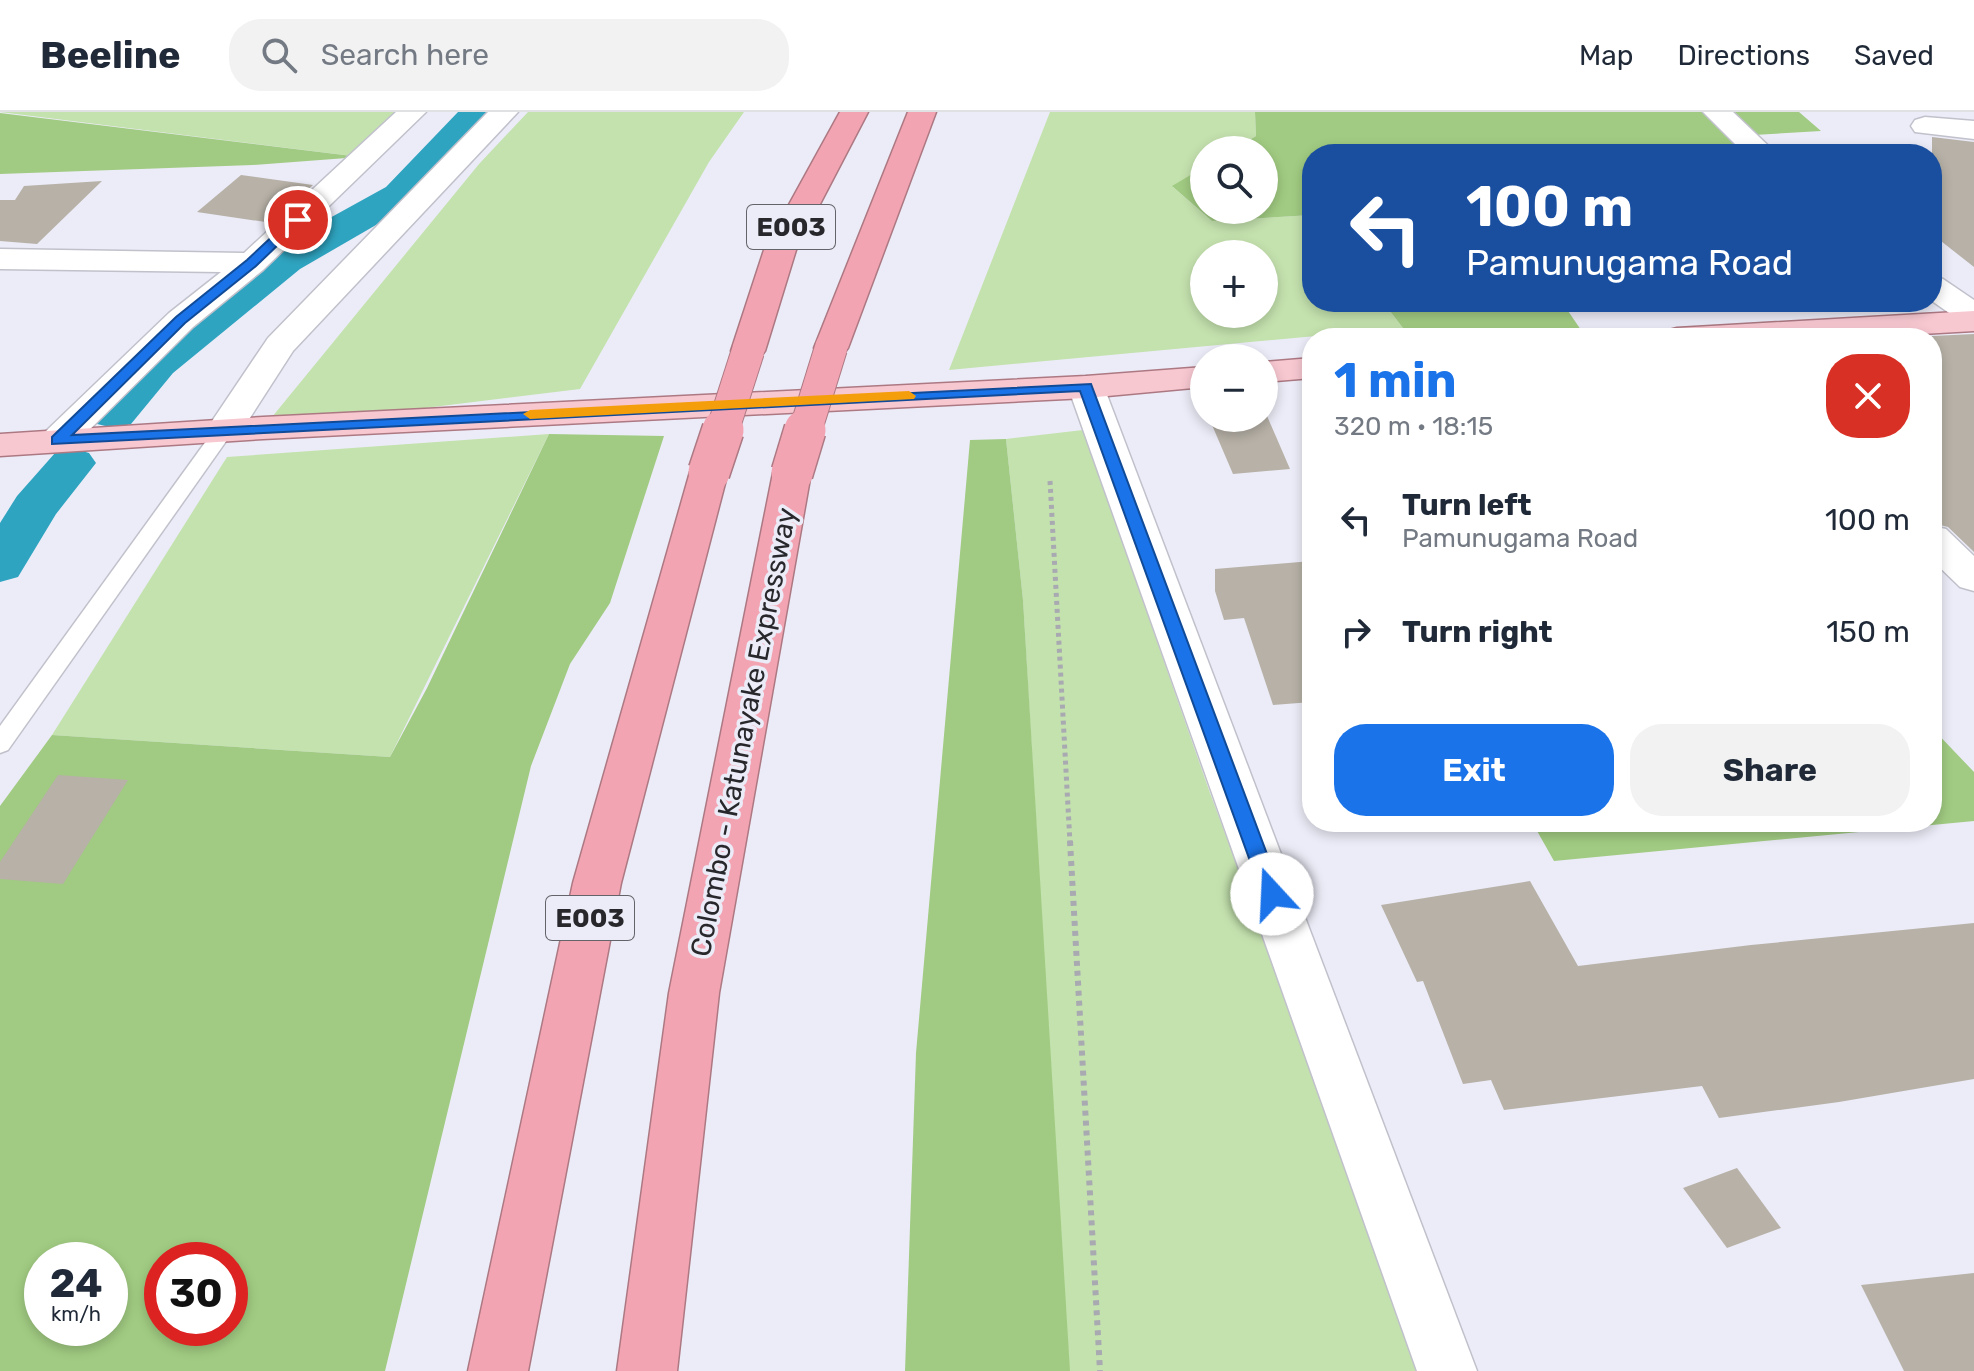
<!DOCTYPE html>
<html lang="en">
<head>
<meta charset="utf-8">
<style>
  body { margin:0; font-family:Rubik,sans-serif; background:#f2f2f3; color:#1f2937; height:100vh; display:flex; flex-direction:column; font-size:30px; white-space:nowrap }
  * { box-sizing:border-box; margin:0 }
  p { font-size:26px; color:#747a83 }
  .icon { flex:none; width:44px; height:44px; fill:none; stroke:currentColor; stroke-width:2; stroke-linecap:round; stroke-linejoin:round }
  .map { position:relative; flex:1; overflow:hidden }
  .details { position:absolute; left:1302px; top:216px; width:640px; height:504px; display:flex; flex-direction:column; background:#fff; border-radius:32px; box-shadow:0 4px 12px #0003 }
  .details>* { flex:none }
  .banner { position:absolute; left:1302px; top:32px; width:640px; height:168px; border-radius:32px; box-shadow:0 4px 12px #0003; background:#1a4fa0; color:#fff; overflow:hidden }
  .controls { position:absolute; left:1190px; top:24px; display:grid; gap:16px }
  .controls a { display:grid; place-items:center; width:88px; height:88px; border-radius:50%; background:#fff; box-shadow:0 4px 12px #0003; font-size:40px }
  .speed { position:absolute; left:24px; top:1130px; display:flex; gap:16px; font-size:40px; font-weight:700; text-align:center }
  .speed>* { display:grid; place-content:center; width:104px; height:104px; border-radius:50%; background:#fff; box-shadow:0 4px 12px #0003; line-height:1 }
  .speed small { font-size:20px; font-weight:400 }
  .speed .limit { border:12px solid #d22; background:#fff; color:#111 }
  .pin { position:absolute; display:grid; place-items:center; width:68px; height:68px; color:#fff; margin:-34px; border:4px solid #fff; border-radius:50%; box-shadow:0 2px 8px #0007 }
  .me { position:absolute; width:88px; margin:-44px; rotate:340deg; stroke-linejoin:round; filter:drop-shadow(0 0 6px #0008) }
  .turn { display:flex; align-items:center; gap:28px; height:168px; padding:0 32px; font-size:36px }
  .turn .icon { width:104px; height:104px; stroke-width:2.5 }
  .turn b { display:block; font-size:56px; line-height:68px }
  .round { display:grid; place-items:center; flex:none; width:84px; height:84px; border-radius:32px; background:#f2f2f3 }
  .summary { display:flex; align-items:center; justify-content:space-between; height:136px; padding:0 32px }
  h1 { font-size:48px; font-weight:700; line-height:60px; color:#1a73e8 }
  .button { display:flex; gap:16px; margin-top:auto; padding:16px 32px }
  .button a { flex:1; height:92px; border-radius:32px; background:#1a73e8; color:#fff; font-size:32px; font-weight:700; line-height:92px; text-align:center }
  .button a+a { background:#f2f2f3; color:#1f2937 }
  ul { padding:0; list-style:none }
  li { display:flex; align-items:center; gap:24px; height:112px; padding:0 32px }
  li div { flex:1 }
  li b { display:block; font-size:30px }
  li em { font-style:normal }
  header { display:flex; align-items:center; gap:48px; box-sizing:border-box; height:112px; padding:0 40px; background:#fff; border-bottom:2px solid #e0e1e3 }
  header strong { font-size:38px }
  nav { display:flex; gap:44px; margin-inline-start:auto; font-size:28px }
  .search { width:560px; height:72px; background:#f2f2f3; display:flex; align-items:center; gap:20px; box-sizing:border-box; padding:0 28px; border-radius:32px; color:#747a83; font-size:30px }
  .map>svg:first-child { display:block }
  .green { fill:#c4e2ae; fill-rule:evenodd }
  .forest { fill:#a1cb82; fill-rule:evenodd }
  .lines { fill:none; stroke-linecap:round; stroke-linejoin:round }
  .canal { fill:#2fa4c0; fill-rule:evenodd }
  .building { fill:#b7b1a7 }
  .service-casing { stroke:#c1c1cc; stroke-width:3 }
  .minor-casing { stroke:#c1c1cc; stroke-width:3 }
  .primary-casing { stroke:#ac7983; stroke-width:3 }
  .motorway-casing { stroke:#ac7983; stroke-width:3 }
  .path-far1 { stroke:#a9a9b2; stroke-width:5; stroke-dasharray:4 4; stroke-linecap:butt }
  .path { stroke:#a9a9b2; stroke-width:6; stroke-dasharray:5 5; stroke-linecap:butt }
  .service { fill:#fff; fill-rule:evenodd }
  .minor { fill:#fff; fill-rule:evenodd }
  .primary { fill:#f8c8d1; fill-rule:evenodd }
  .motorway { fill:#f3a4b2; fill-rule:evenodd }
  .motorway-bridge-far1-casing { stroke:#ac7983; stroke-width:34; stroke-linecap:butt }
  .motorway-bridge-casing { stroke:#ac7983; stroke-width:44; stroke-linecap:butt }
  .motorway-bridge-far1 { stroke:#f3a4b2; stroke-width:32 }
  .motorway-bridge { stroke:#f3a4b2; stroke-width:41 }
  .route { fill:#1a73e8; stroke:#114b97; stroke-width:2 }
  .slow { fill:#f59e0b }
  .labels { text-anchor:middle; stroke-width:7; stroke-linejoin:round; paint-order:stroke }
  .shield { fill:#ececf8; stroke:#636369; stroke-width:2 }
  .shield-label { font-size:26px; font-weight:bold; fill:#28282c }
  .street-label { font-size:28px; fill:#28282c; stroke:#ececf8 }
</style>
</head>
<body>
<header>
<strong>Beeline</strong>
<div class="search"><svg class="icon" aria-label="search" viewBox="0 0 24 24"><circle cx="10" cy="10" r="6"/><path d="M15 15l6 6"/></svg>Search here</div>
<nav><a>Map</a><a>Directions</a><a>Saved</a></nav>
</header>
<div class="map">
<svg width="1974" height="1259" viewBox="0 0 1974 1259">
  <rect width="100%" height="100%" fill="#ececf8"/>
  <!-- green -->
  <g class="green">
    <polygon points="0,0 397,0 360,45"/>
    <polygon points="528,0 744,0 709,50 580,277 263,316 479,52"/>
    <path d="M 1050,0 L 1255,0 L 1256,24 L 1233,38 L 1204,38 L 1204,55 L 1173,75 L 1212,109 L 1312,103 L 1312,190 L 1383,190 L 1403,216 L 949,258 ZM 1204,142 L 1264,142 L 1264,202 L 1204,202 Z"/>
    <polygon points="1083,318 1210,681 1426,1259 1068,1259 1023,488 1006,327"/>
    <polygon points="549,322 390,645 52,623 227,345"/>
  </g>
  <!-- forest -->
  <g class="forest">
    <polygon points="1255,0 1799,0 1821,19 1754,23 1776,42 1312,42 1312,103 1212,109 1172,74 1204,55 1204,98 1264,98 1264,38 1233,38 1256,24"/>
    <polygon points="0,1 360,45 253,53 0,62"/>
    <polygon points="1383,190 1562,190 1583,221 1403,216"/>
    <path d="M 549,322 L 664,324 L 610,491 L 570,552 L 531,654 L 385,1259 L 0,1259 L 0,694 L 52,623 L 390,645 L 427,576 ZM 42,1148 L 110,1148 L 110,1216 L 42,1216 ZM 162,1148 L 230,1148 L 230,1216 L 162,1216 Z"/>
    <polygon points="1006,327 1023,488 1070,1259 905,1259 916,941 970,328"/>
    <polygon points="1932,616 1974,660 1974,709 1554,749 1532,710 1932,710"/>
  </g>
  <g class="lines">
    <!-- canal -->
    <g class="canal">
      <polygon points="458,0 497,0 414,91 300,157 173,261 131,312 114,316 97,312 90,302 141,241 270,139 386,75"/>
      <polygon points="72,336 89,341 96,351 56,402 18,465 0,470 0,411 17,384 55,341"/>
    </g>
  </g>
  <!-- building -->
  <g class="building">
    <polygon points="1932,25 1974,30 1974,155 1932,122"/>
    <polygon points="241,63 313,73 272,111 197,100"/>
    <polygon points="102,69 37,132 0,129 0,88 15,88 24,74"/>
    <polygon points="1974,222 1974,440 1948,415 1932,411 1932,224"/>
    <polygon points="1264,297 1290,357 1233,362 1209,306 1264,306"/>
    <polygon points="1312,449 1312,590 1273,593 1244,506 1224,508 1215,479 1215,457"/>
    <polygon points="58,663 128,668 63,772 0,767 0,750"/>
    <polygon points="1530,769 1578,854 1751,833 1974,811 1974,967 1839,990 1719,1006 1702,974 1504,998 1491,968 1463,972 1423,869 1417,870 1381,793"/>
    <polygon points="1737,1056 1781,1116 1727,1136 1683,1076"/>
    <polygon points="1974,1161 1974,1259 1904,1259 1861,1173"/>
  </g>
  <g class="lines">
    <defs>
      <polygon id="service" points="224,312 234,318 8,638 0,641 0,614 217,314"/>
      <g id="minor">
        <polygon points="396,0 426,0 263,158 193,215 71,336 58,339 45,336 40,328 45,320 169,201 221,160 0,157 0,137 244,141"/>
        <polygon points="488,0 518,0 293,239 237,326 224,329 211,326 206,318 268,226"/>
        <polygon points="1703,0 1733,0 1777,42 1745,42"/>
        <polygon points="1925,5 1974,9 1974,27 1915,20 1911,14 1915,8"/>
        <polygon points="1932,164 1943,167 1974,188 1974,213 1962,210 1932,189"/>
        <polygon points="1086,264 1098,268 1104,275 1477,1259 1417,1259 1068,275 1074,268"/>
        <polygon points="1932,414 1946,417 1974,444 1974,479 1960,475 1932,448"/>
      </g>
      <g id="primary">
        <polygon points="1974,199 1974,219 1853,226 1660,226 1665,219 1677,216"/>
        <polygon points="1312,246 1312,266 1264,270 1264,250"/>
        <polygon points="1204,255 1204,275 1086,286 263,327 0,344 0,322 263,305 1086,264"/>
      </g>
      <g id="motorway">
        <polygon points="840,0 868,0 796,138 765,239 760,246 748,249 736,246 731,239 764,138"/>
        <polygon points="908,0 936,0 848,236 843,243 831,246 819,243 814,236"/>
        <polygon points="709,349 722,352 728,360 621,771 528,1259 468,1259 573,771 690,360 696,352"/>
        <polygon points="792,350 805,353 811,361 719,881 677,1259 617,1259 669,881 773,361 779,353"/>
      </g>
    </defs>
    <!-- service casing -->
    <use href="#service" class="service-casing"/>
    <!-- minor casing -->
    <use href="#minor" class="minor-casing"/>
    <!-- primary casing -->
    <use href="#primary" class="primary-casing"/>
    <!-- motorway casing -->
    <use href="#motorway" class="motorway-casing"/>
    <!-- path-far1 -->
    <polyline class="path-far1" points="1050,369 1070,731"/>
    <!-- path -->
    <polyline class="path" points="1070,729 1100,1259"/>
    <!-- service -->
    <use href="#service" class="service"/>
    <!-- minor -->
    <use href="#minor" class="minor"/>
    <!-- primary -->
    <use href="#primary" class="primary"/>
    <!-- motorway -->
    <use href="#motorway" class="motorway"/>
    <defs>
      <g id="motorway-bridge-far1">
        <polyline points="722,320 748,239"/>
        <polyline points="805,320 831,236"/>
      </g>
      <g id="motorway-bridge">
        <polyline points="709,360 723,318"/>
        <polyline points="792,361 805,318"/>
      </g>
    </defs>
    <!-- motorway-bridge-far1 casing -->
    <use href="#motorway-bridge-far1" class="motorway-bridge-far1-casing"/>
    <!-- motorway-bridge casing -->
    <use href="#motorway-bridge" class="motorway-bridge-casing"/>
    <!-- motorway-bridge-far1 -->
    <use href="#motorway-bridge-far1" class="motorway-bridge-far1"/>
    <!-- motorway-bridge -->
    <use href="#motorway-bridge" class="motorway-bridge"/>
  </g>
  <!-- route -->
  <polygon class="route" points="293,105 304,108 256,154 185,211 72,323 1091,272 1282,782 1279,787 1265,787 1262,782 1080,279 52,332 52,325 176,205 247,148"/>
  <!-- slow -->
  <polygon class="slow" points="909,279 916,284 914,287 530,307 523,302 530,298"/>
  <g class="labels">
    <!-- shield labels -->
    <g class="shield">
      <rect x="747" y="93" width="88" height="44" rx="6"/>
      <rect x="546" y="784" width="88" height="44" rx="6"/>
    </g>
    <g class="shield-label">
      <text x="791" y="124">E003</text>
      <text x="590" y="815">E003</text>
    </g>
    <!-- street labels -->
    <g class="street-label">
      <text transform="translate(743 620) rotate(-79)" y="10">Colombo - Katunayake Expressway</text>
    </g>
  </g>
</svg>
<div class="controls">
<a><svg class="icon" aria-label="search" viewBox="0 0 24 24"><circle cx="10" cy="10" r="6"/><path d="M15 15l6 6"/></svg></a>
<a>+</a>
<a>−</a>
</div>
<div class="speed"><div>24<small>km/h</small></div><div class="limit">30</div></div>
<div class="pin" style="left:298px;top:108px;background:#d93025"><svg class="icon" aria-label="arrive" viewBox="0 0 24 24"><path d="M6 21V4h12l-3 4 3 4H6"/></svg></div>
<svg class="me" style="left:1272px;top:782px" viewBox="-20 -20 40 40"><circle r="19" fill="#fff"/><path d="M0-13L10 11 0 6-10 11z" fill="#1a73e8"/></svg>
<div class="banner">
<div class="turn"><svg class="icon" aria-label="left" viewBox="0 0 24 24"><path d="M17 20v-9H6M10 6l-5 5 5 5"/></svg><div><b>100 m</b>Pamunugama Road</div></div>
</div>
<section class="details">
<div class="summary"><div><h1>1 min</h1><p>320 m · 18:15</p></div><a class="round" style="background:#d93025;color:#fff"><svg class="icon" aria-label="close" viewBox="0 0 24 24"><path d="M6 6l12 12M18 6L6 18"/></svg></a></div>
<ul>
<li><svg class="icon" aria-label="left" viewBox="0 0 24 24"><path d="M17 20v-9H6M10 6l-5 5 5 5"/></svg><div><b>Turn left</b><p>Pamunugama Road</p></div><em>100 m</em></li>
<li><svg class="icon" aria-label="right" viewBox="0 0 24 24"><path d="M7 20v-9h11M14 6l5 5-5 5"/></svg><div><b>Turn right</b></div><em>150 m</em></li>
</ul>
<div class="button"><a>Exit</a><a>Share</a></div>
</section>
</div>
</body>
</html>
